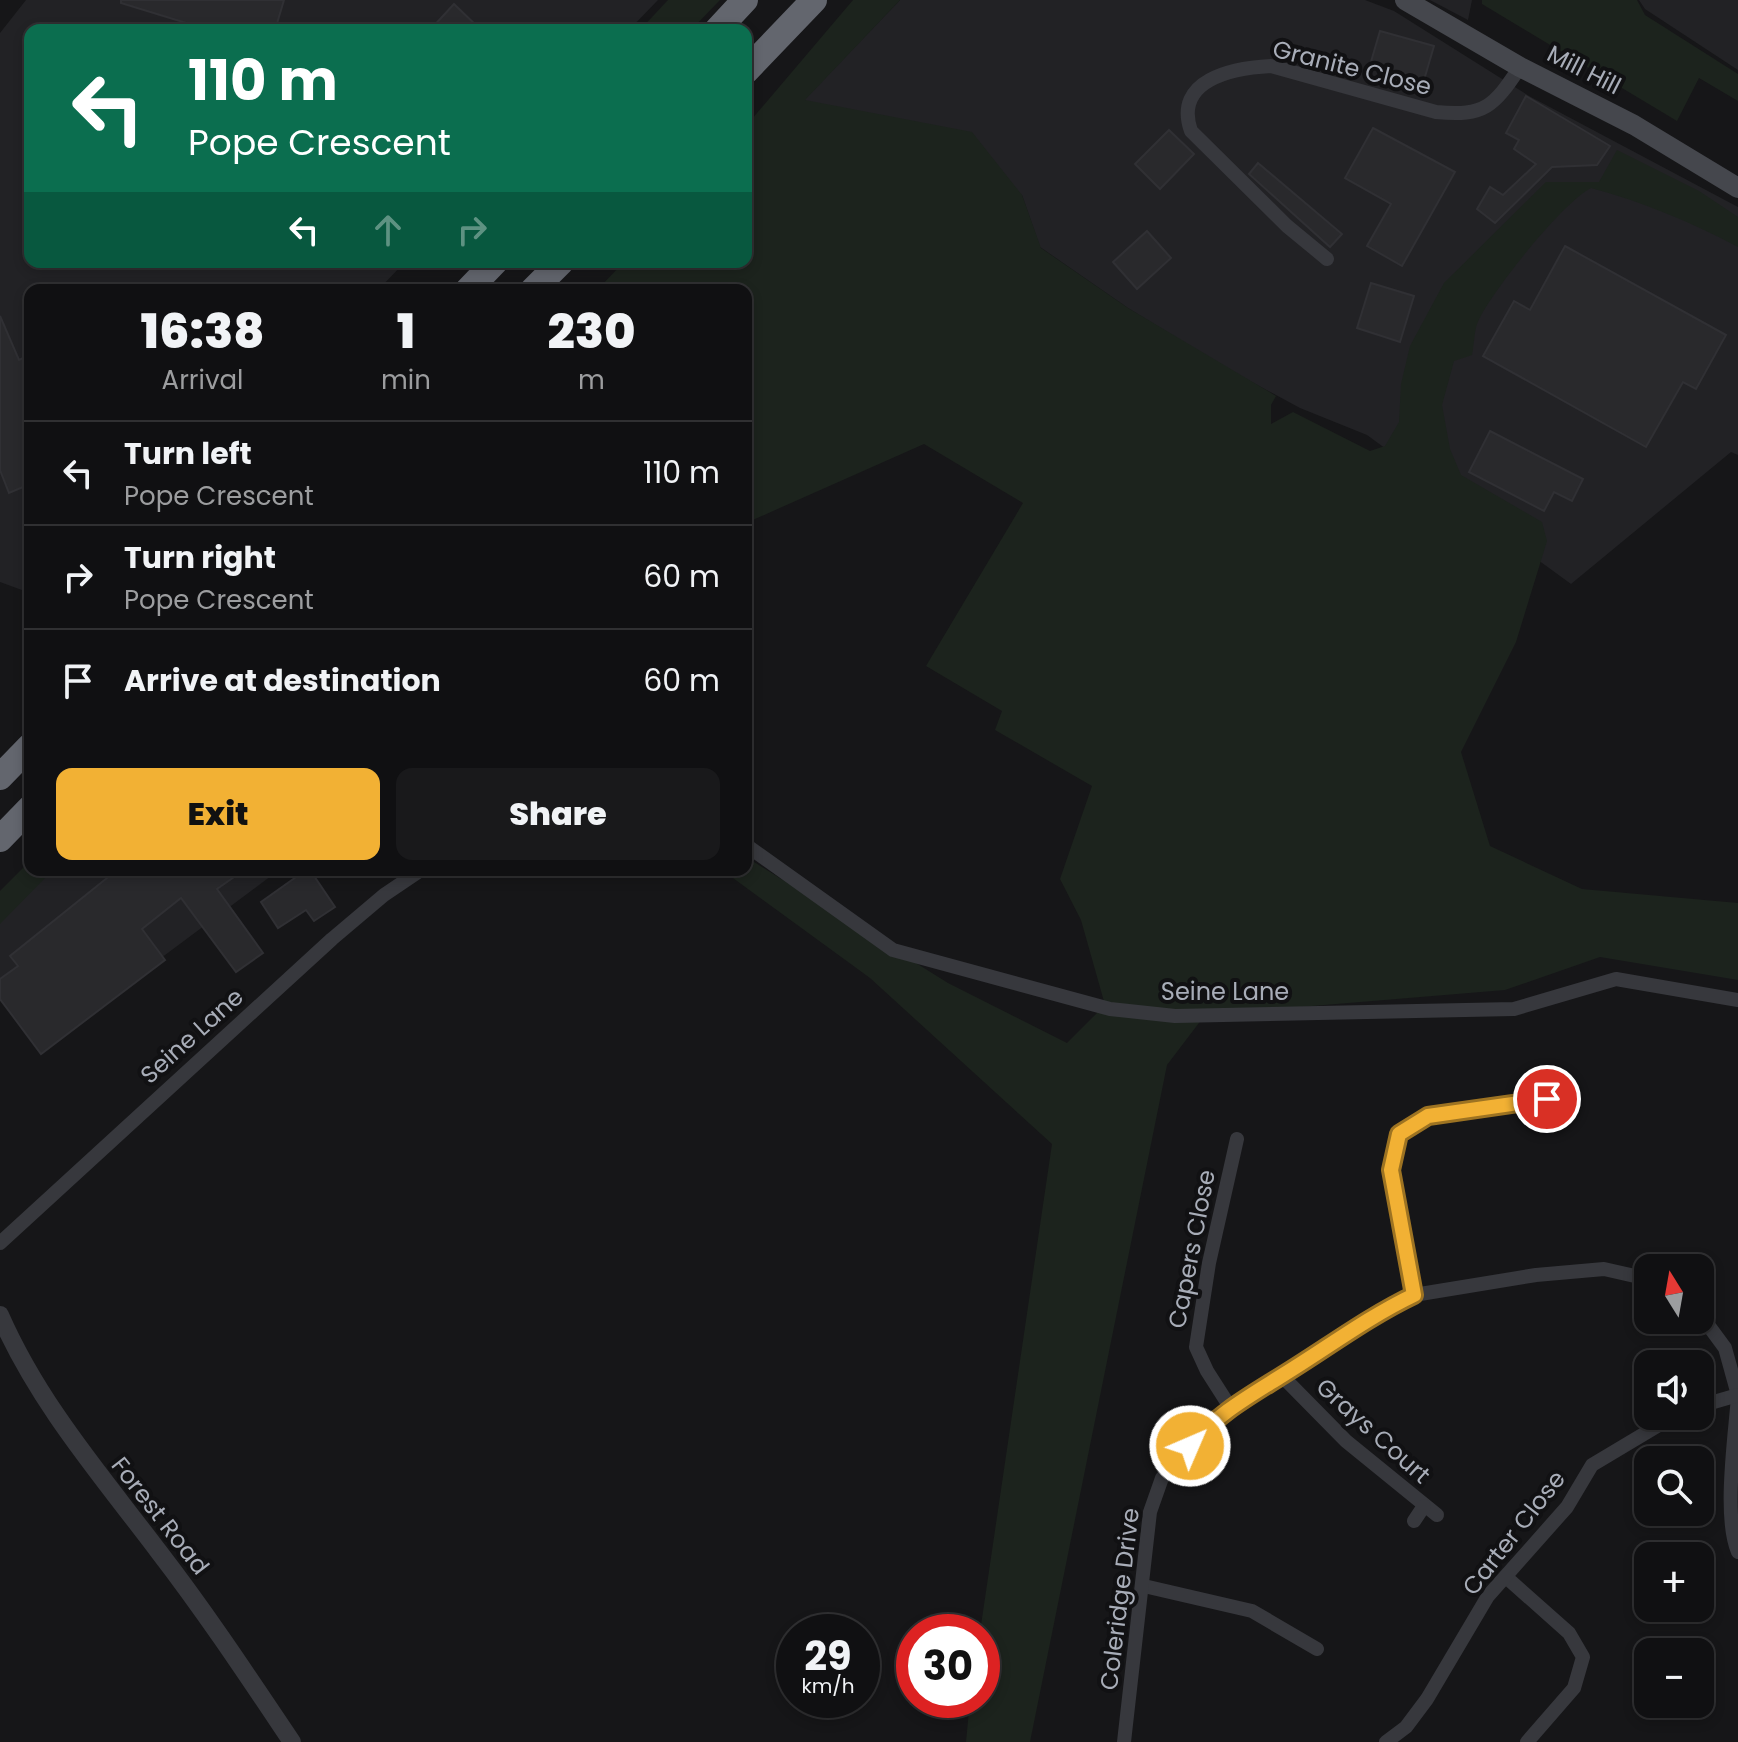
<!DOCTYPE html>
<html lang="en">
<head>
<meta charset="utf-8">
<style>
  body { margin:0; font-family:Poppins,sans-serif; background:#19191b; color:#f1f3f6; height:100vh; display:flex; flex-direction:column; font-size:30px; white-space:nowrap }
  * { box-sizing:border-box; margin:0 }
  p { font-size:26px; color:#9c9d9f }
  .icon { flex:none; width:44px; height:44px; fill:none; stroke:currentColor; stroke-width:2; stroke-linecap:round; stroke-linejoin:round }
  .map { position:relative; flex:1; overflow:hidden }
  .panel { position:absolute; left:24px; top:284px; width:728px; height:592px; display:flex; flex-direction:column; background:#101012; border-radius:16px; box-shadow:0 4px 12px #0003,0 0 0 2px #303032 }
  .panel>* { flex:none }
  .top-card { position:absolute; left:24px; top:24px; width:728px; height:244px; border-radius:16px; box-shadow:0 4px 12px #0003,0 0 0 2px #303032; background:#0b6e4f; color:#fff; overflow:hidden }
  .needle { width:52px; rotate:349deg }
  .fabs { position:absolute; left:1634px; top:1254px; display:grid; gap:16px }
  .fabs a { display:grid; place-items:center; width:80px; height:80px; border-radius:16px; background:#101012; box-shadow:0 4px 12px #0003,0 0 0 2px #303032; font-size:40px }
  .speed { position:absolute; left:776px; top:1614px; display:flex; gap:16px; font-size:40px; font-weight:700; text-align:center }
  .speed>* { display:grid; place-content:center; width:104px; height:104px; border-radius:50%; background:#101012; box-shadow:0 4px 12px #0003,0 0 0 2px #303032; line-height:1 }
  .speed small { font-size:20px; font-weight:400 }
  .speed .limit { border:12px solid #d22; background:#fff; color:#111 }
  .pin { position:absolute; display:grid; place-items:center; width:68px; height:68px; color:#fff; margin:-34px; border:4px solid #fff; border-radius:50%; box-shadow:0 2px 8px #0007 }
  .me { position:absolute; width:88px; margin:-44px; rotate:45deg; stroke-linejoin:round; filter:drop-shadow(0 0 6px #0008) }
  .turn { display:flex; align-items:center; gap:28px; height:168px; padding:0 32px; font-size:36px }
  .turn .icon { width:104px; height:104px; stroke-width:2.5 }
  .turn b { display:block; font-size:56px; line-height:68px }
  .lanes { display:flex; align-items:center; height:76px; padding:0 32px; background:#0003; justify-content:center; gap:40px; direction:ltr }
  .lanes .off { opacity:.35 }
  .eta { display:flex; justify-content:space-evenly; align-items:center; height:136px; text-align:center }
  .eta b { font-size:48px; font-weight:800; line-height:56px }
  .primary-button { display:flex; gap:16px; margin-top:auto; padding:16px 32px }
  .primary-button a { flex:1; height:92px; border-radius:16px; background:#f2b134; color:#111; font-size:32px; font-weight:800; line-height:92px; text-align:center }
  .primary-button a+a { background:#19191b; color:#f1f3f6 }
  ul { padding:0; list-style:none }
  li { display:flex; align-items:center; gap:24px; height:104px; padding:0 32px; border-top:2px solid #303032 }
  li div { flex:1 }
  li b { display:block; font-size:30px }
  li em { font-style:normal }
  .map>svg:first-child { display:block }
  .built { fill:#222225 }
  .green { fill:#1c231d }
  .building { fill:#29292c; stroke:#303034; stroke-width:2 }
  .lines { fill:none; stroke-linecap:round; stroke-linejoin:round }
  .minor { stroke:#37383d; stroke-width:14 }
  .tertiary { stroke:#37383d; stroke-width:18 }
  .secondary { stroke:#45474d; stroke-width:20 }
  .motorway { stroke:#63666e; stroke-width:26 }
  .route-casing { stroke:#9d7322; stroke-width:20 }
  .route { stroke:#f2b134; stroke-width:14 }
  .labels { text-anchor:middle; stroke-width:8; stroke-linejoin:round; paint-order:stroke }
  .street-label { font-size:24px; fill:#a8adb8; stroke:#111113 }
</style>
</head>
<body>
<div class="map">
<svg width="1738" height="1742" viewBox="0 0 1738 1742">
  <rect width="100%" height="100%" fill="#161618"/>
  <!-- built -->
  <g class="built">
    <polygon points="26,0 658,0 629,30 30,30 30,262 405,262 378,290 30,290 30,593 0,582 0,33"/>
    <polygon points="900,0 1365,0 1394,11 1529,96 1738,207 1738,455 1731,452 1571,584 1367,435 1300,408 1224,367 1128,308 1040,247 1022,195 804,100"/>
    <polygon points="1430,0 1472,0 1468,20"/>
    <polygon points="1639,0 1738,0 1738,70 1645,9"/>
    <polygon points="52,870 279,870 55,1037 0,996 0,919"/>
  </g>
  <!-- green -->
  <g class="green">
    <polygon points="668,0 720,0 691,30 640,30"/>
    <path d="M 853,0 L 900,0 L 805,100 L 972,132 L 1022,195 L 1041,248 L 1128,308 L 1276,396 L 1271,405 L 1271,424 L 1293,412 L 1370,451 L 1385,446 L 1399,422 L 1401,384 L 1410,346 L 1444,283 L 1546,182 L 1599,182 L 1617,150 L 1699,191 L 1738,217 L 1738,247 C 1691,222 1643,202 1591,188 C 1563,202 1489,294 1477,324 C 1474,333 1474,346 1472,355 L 1454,361 L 1442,405 L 1450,449 L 1461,475 L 1542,522 L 1547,541 L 1516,642 L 1461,752 L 1490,846 L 1582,889 L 1738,903 L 1738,980 L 1600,957 L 1505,990 L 1205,1015 L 1167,1065 L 1030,1742 L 966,1742 L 970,1700 L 982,1700 L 980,1632 L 1052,1144 L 870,978 L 722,870 L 746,870 L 746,857 L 948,983 L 1067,1043 L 1105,1005 L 1081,920 L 1060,879 L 1092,786 L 995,730 L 1002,711 L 926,666 L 1023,503 L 924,444 L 746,523 L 746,290 L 597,290 L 624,262 L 746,262 L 746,126 Z"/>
    <polygon points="1482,0 1637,0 1645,15 1738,74 1738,101 1699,78 1677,121 1482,4"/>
    <polygon points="30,861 30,870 53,870 0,924 0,891"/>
  </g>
  <!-- building -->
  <g class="building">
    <polygon points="121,0 284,0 275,30 209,30 121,3"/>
    <polygon points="454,4 481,30 430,30"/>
    <polygon points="1380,31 1434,46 1424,80 1370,65"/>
    <polygon points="1526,96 1610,146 1597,165 1552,167 1495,223 1477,209 1490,187 1503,195 1536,164 1514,149 1519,140 1506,133"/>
    <polygon points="1373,128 1455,172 1402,266 1367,246 1391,204 1345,178"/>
    <polygon points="1169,130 1194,154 1160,189 1135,164"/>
    <polygon points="1258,163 1342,234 1330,247 1249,174"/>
    <polygon points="1147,231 1171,258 1137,289 1113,262"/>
    <polygon points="1565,246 1726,335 1696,389 1683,382 1646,447 1483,356 1514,301 1530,310"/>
    <polygon points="1371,283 1414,296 1400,342 1357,328"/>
    <polygon points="0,316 19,360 30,355 30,484 9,493 0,470"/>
    <polygon points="1490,431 1583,479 1572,501 1554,492 1544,511 1469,472"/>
    <polygon points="117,870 202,870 208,877 218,870 244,870 217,889 263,953 236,972 181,898 142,929 165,960 41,1054 0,999 0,979 18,966 10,956"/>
    <polygon points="306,870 310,870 335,907 314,921 306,910 278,928 261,902"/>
  </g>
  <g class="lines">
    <!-- minor -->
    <g class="minor">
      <path d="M 1327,259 L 1287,226 L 1191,131 C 1173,80 1232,68 1271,66 L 1436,112 C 1485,117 1494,106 1520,67"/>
      <polyline points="746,845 893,950 1110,1009 1175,1016 1514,1009 1616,979 1738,1000"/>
      <polyline points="0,1243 332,939 384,895 421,870"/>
      <polyline points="1414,1295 1391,1170 1399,1134 1428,1116 1547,1099"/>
      <polyline points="1700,1314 1725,1348 1738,1395"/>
      <polyline points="1282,1376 1346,1441 1437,1515"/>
      <path d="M 1738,1396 C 1735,1437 1723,1517 1738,1552"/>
      <polyline points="1700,1406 1738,1395"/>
      <polyline points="1230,1407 1207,1371 1196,1347 1209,1263 1237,1139"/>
      <polyline points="1414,1521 1424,1506"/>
      <polyline points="1506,1577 1569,1633 1583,1657 1574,1688 1527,1742"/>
      <polyline points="1144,1586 1252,1611 1317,1649"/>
      <polyline points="1124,1742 1150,1512 1162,1478 1204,1430 1230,1407 1387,1308 1414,1295 1536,1275 1604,1269 1648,1279"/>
      <polyline points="1386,1742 1406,1727 1427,1699 1488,1596 1567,1507 1592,1465 1674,1416"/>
    </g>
    <!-- tertiary -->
    <path class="tertiary" d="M 0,1315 C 39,1404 101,1475 159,1552 C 206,1613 249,1678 292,1742"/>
    <!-- secondary -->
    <polyline class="secondary" points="1405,0 1520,67 1634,125 1738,188"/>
    <!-- motorway -->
    <g class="motorway">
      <polyline points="717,30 745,0"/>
      <polyline points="746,71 814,0"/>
      <polyline points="468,290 495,262"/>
      <polyline points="533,290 561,262"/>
      <polyline points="0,777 30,746"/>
      <polyline points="0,839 30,808"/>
    </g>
  </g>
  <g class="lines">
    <defs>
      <path id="route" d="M 1190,1446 C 1217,1414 1248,1397 1283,1375 C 1327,1348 1368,1317 1414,1295 L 1391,1170 L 1399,1134 L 1428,1116 L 1547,1099"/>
    </defs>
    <!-- route casing -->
    <use href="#route" class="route-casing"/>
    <!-- route -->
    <use href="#route" class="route"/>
  </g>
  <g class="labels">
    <!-- street labels -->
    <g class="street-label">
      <text transform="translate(1352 68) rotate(14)" y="8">Granite Close</text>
      <text transform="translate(1584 70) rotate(27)" y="8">Mill Hill</text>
      <text x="1225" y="1000">Seine Lane</text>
      <text transform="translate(192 1036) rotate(-42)" y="8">Seine Lane</text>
      <text transform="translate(1192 1249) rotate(-79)" y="8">Capers Close</text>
      <text transform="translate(1373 1431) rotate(42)" y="8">Grays Court</text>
      <text transform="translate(160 1516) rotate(52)" y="8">Forest Road</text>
      <text transform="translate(1514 1533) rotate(-52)" y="8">Carter Close</text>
      <text transform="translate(1120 1599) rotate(-83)" y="8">Coleridge Drive</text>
    </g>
  </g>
</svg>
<div class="fabs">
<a><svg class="needle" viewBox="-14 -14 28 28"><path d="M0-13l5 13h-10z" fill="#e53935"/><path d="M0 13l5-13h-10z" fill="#9c9d9f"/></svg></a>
<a><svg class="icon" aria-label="sound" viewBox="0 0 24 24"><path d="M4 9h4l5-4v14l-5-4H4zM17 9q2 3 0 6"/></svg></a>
<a><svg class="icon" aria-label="search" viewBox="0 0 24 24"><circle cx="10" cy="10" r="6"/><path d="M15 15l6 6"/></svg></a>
<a>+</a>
<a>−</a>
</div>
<div class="speed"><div>29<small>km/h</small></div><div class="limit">30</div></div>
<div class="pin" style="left:1547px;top:1099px;background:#d93025"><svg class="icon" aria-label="arrive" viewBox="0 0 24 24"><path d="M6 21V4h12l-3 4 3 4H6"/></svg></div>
<svg class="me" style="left:1190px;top:1446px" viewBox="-20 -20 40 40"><circle r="17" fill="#f2b134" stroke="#fff" stroke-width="3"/><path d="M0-11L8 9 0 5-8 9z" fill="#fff"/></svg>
<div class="top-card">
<div class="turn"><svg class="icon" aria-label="left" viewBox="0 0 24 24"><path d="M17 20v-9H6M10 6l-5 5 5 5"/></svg><div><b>110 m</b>Pope Crescent</div></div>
<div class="lanes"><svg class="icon" aria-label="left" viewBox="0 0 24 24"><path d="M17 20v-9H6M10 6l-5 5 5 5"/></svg><svg class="icon off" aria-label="ahead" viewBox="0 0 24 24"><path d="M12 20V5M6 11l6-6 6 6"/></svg><svg class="icon off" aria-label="right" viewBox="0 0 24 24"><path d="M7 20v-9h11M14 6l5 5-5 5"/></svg></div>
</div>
<section class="panel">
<div class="eta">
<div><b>16:38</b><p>Arrival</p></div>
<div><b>1</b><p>min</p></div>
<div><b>230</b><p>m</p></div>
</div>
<ul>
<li><svg class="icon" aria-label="left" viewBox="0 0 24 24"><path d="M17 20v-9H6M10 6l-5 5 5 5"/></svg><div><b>Turn left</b><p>Pope Crescent</p></div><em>110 m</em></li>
<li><svg class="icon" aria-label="right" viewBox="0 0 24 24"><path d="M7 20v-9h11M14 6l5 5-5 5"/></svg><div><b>Turn right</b><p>Pope Crescent</p></div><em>60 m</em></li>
<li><svg class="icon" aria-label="arrive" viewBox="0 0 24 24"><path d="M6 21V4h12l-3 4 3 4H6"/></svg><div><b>Arrive at destination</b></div><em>60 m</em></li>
</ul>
<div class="primary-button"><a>Exit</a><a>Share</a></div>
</section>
</div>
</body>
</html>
